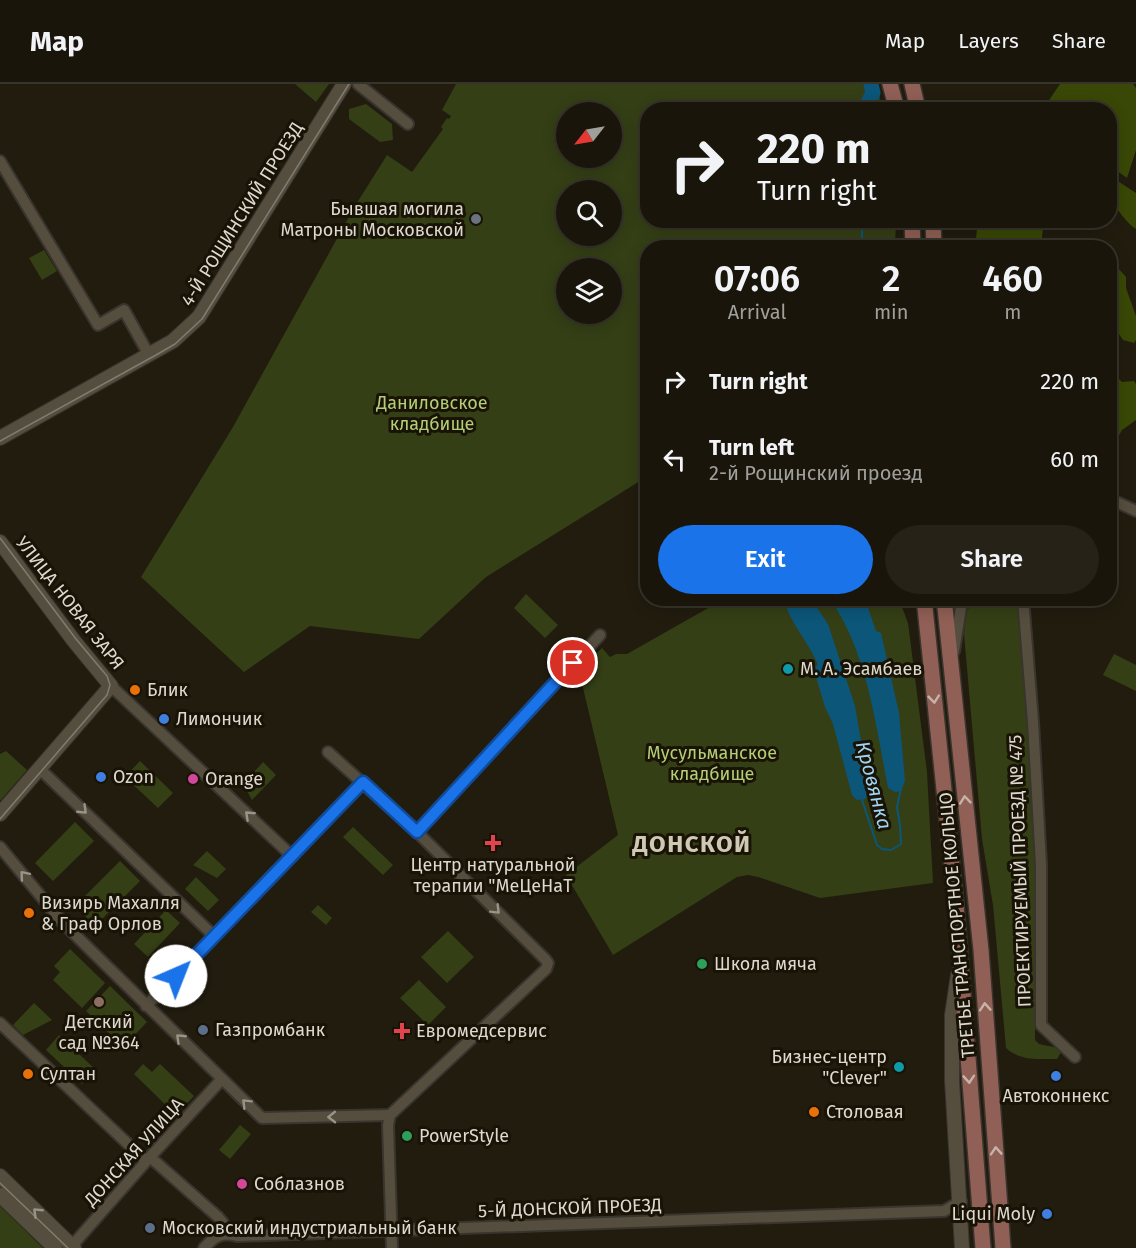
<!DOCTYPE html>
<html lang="en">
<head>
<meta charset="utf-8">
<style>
  body { margin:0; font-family:"Fira Sans",sans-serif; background:#262218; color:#f1f3f6; height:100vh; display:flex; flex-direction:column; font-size:22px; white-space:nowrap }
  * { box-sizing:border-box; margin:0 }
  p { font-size:20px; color:#9f9f9c }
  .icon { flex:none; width:33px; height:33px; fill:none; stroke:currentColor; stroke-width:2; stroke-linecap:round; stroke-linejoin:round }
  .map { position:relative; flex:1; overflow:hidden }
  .side { position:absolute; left:640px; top:156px; width:477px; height:366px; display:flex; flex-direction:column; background:#19150a; border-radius:24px; box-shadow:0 3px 15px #0003,0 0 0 2px #37342b }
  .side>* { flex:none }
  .banner { position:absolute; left:640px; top:18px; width:477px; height:126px; border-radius:24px; box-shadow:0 3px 15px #0003,0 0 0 2px #37342b; background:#19150a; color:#f1f3f6; overflow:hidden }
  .needle { width:39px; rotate:239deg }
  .fabs { position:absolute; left:556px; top:18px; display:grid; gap:12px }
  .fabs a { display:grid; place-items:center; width:66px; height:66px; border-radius:50%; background:#19150a; box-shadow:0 3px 15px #0003,0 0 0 2px #37342b; font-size:30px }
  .pin { position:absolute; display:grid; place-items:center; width:51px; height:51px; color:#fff; margin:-26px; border:3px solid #fff; border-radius:50%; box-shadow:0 2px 6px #0007 }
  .me { position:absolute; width:66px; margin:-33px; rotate:44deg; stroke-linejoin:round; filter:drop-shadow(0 0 4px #0008) }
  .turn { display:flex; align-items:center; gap:21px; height:126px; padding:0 18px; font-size:27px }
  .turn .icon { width:78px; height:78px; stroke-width:2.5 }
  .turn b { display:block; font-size:42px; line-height:51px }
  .eta { display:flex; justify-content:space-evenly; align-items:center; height:102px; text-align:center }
  .eta b { font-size:36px; font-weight:600; line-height:42px }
  .action { display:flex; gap:12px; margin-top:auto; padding:12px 18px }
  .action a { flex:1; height:69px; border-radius:36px; background:#1a73e8; color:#fff; font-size:24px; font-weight:600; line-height:69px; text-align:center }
  .action a+a { background:#262218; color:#f1f3f6 }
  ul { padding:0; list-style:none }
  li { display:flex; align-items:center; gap:18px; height:78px; padding:0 18px }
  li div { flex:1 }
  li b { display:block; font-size:22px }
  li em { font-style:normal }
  header { display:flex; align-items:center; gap:36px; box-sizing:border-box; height:84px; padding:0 30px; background:#19150a; border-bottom:2px solid #37342b }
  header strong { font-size:28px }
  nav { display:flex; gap:33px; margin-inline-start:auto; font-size:21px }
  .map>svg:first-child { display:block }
  .green { fill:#343f16; fill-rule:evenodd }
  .forest { fill:#394806 }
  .water { fill:#0c5679 }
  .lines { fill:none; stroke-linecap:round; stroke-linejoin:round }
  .stream { stroke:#0c5679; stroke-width:2 }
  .river { stroke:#0c5679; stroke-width:15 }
  .street-casing { stroke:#39342e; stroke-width:14 }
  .secondary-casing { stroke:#39342e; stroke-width:16 }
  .primary-casing { stroke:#39342e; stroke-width:18 }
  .street { stroke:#554e3f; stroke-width:10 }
  .secondary { stroke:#554e3f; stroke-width:14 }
  .primary { stroke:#905f55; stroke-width:15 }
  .tram { stroke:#807c70; stroke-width:1.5 }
  .oneway { stroke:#c6b4ab }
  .oneway2 { stroke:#999488 }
  .route-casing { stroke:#114b97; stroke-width:15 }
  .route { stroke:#1a73e8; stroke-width:10 }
  .worship-dot { fill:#6b7280; stroke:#181305; stroke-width:2 }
  .culture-dot { fill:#0f9aa8; stroke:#181305; stroke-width:2 }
  .food-dot { fill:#e8710a; stroke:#181305; stroke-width:2 }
  .shop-dot { fill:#3f7fe0; stroke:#181305; stroke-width:2 }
  .hotel-dot { fill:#d1479c; stroke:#181305; stroke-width:2 }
  .health-dot { fill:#e0444e; stroke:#181305; stroke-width:2 }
  .leisure-dot { fill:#2e9e5b; stroke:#181305; stroke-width:2 }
  .education-dot { fill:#8d6e63; stroke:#181305; stroke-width:2 }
  .service-dot { fill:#5c6f8a; stroke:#181305; stroke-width:2 }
  .labels { text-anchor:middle; stroke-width:6; stroke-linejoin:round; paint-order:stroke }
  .poi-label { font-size:18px; fill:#ddd9d0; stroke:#181305; text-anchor:start }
  .street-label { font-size:18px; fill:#ddd9d0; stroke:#181305 }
  .park-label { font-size:18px; fill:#b3ce76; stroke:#181305 }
  .water-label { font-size:20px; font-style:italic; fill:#9fd3f4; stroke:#181305 }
  .district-label { font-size:24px; font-weight:bold; letter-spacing:1.5px; fill:#cfc8b5; stroke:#181305 }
</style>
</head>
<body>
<header>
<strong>Map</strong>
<nav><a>Map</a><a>Layers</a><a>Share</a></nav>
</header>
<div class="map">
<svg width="1136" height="1164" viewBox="0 0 1136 1164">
  <rect width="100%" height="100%" fill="#211c0e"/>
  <!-- green -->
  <g class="green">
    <polygon points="295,0 329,0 316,18"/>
    <path d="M 456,0 L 876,0 L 883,25 L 648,26 L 648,136 L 896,137 L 895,163 L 648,164 L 648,392 L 486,493 L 419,555 L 310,542 L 244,588 L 141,493 L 233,343 L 355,122 L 387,71 L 412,88 L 443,45 L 441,43 L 447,34 L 449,35 L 451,32 L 442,26 ZM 567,28 L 612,28 L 612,74 L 567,74 ZM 567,106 L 612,106 L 612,152 L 567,152 ZM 567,184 L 612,184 L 612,230 L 567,230 Z"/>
    <polygon points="366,20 392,40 393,56 380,58 349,35 349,25"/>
    <polygon points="44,166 57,187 42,196 29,174"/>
    <polygon points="526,510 558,541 545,554 514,524"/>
    <polygon points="724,515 899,515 908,539 927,688 933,799 820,814 758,793 748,791 737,793 613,871 566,791 618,751 579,587 602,564 610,573 616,570 627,570"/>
    <path d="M 975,515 L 1027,515 L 1043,935 L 1035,935 L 1035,956 L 1039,960 L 1063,965 L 1057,975 C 1039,975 1020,977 1006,964 L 993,821 L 982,755 L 964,550 L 966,528 Z"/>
    <polygon points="1114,570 1136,581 1136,607 1103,591"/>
    <polygon points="6,667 27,686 0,717 0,670"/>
    <polygon points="140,677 173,709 158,724 125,693"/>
    <polygon points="263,678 276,691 252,716 243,700"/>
    <polygon points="75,738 94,757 53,797 35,779"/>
    <polygon points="353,743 393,781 383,791 343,753"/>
    <polygon points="207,767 226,785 217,794 193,781"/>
    <polygon points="120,777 140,797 95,842 75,822"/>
    <polygon points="196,793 219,816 208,827 185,805"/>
    <polygon points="318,821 332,834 326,841 311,828"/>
    <polygon points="166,826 180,839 148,873 134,860"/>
    <polygon points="448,847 474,873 447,899 421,873"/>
    <polygon points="70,865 105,899 82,924 53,896 60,888 54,882"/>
    <polygon points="419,896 446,923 428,941 400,914"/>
    <polygon points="110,902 147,938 123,963 86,927"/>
    <polygon points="34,919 52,936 23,951 13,941"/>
    <polygon points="59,951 96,986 82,1000 46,966"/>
    <polygon points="143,980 152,988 160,980 194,1012 176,1031 134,990"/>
    <polygon points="240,1041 251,1050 230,1075 219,1066"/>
    <polygon points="0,1122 43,1164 0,1164"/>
  </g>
  <!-- forest -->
  <g class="forest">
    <polygon points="1060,0 1133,0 1136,4 1136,66 1127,94 1110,82 1110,26 1043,25"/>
    <polygon points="863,15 876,25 855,25 854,19"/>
    <path d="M 1110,92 L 1136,109 L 1136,145 C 1127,140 1117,124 1110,116 Z"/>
    <polygon points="978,137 1044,137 1042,152 1043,163 975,163"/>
    <polygon points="1118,184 1126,193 1126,204 1136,232 1136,256 1134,259 1123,256 1117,247 1110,253 1110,186"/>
    <polygon points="1110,275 1114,290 1122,298 1134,297 1136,300 1136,336 1122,346 1110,367"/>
  </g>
  <!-- water -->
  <g class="water">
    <path d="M 784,515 L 811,515 L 828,540 L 855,622 L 870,708 L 865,715 L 857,716 L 852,711 L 833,640 L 825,623 L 813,583 L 818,581 C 809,558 789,538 784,515 Z"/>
    <path d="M 830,515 L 865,515 L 876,547 L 881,549 L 899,629 L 905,697 L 901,707 L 895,708 L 888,704 C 876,642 867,567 830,515 Z"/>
  </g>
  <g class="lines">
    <!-- stream -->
    <g class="stream">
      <polyline points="862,164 862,136"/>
      <polyline points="861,713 877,761 882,765 891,766 901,760 900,741 897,723 901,704"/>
    </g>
    <!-- river -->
    <polyline class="river" points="867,26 866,22 873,9 871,0"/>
    <defs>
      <g id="street">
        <polyline points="358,0 408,40"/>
        <polyline points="0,77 98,241 124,226 149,271"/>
        <polyline points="1110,415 1136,427"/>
        <polyline points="1023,514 1033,638 1041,781 1041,941 1075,973"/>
        <polyline points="954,567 962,517 965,514"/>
        <polyline points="111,602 292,772"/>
        <polyline points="328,668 417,748 545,875 548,879 546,885 390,1031 388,1041 392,1164"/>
        <polyline points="40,685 214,852"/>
        <polyline points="417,748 600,551"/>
        <polyline points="0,763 63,839 262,1034 390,1031"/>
        <polyline points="146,922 363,698"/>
        <polyline points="0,939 146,1077"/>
        <polyline points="150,1073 218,1133 223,1139 225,1149"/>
        <polyline points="70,1164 150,1073 222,995"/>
        <path d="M 204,1164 C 215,1152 221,1148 237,1152 L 944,1127 L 961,1117"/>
      </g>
      <g id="secondary">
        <polyline points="0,354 173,257 199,233 344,0"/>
        <polyline points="0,458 74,557 111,602 0,730"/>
        <polyline points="958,891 952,931 952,997 962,1164"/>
        <polyline points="0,1092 74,1164"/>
        <polyline points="0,1111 55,1164"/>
      </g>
      <g id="primary">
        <polyline points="890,0 897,26"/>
        <polyline points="912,0 918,26"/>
        <polyline points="912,136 913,164"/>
        <polyline points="933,136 934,164"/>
        <polyline points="924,514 956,821 983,1164"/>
        <polyline points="944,514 981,866 1003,1164"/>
      </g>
    </defs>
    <!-- street casing -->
    <use href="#street" class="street-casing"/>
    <!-- secondary casing -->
    <use href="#secondary" class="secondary-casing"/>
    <!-- primary casing -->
    <use href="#primary" class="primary-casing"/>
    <!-- street -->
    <use href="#street" class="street"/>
    <!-- secondary -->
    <use href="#secondary" class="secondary"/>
    <!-- primary -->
    <use href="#primary" class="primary"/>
    <!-- tram -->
    <g class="tram">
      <polyline points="0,357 156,271 175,260 202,235 349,0"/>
      <polyline points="0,454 76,555 107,592 110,601 107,611 0,735"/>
      <polyline points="0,1099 68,1164"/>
    </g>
  </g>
  <!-- one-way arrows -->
  <defs><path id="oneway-chevron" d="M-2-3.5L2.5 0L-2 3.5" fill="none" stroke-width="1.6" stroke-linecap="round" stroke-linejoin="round" transform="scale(1.5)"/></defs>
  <g class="oneway">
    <use href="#oneway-chevron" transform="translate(934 615) rotate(84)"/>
    <use href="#oneway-chevron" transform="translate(965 716) rotate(-96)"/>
    <use href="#oneway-chevron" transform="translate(985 923) rotate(-94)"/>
    <use href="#oneway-chevron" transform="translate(969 995) rotate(86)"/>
    <use href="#oneway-chevron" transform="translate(996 1067) rotate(-94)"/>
  </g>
  <g class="oneway2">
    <use href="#oneway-chevron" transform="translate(83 726) rotate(44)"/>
    <use href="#oneway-chevron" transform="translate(249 731) rotate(-137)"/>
    <use href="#oneway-chevron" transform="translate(24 791) rotate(-130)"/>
    <use href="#oneway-chevron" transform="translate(496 826) rotate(45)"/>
    <use href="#oneway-chevron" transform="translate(180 954) rotate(-136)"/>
    <use href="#oneway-chevron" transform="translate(246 1019) rotate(-135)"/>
    <use href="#oneway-chevron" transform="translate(332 1033) rotate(179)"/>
    <use href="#oneway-chevron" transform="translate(37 1128) rotate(-136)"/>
  </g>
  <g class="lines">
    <defs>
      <polyline id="route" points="176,892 363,698 417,748 573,579"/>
    </defs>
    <!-- route casing -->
    <use href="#route" class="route-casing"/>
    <!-- route -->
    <use href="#route" class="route"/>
  </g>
  <!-- markers -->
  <circle class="worship-dot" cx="476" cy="135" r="6"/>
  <g class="culture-dot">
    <circle cx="788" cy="585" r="6"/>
    <circle cx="899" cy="983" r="6"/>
  </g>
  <g class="food-dot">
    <circle cx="135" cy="606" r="6"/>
    <circle cx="29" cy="829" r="6"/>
    <circle cx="28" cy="990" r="6"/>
    <circle cx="814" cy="1028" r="6"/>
  </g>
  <g class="shop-dot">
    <circle cx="164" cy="635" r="6"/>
    <circle cx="101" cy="693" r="6"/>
    <circle cx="1056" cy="992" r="6"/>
    <circle cx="1047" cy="1130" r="6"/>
  </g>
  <g class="hotel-dot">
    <circle cx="193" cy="695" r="6"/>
    <circle cx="242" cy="1100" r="6"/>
  </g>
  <g class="health-dot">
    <path d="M490 750h6v6h6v6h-6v6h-6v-6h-6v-6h6z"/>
    <path d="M399 938h6v6h6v6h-6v6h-6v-6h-6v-6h6z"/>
  </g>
  <g class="leisure-dot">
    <circle cx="702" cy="880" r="6"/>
    <circle cx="407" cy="1052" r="6"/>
  </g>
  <circle class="education-dot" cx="99" cy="918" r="6"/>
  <g class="service-dot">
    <circle cx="203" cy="946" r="6"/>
    <circle cx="150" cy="1144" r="6"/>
  </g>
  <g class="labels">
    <!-- poi labels -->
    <g class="poi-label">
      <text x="464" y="131" text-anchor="end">Бывшая могила<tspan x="464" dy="21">Матроны Московской</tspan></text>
      <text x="800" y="591">М. А. Эсамбаев</text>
      <text x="147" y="612">Блик</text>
      <text x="176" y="641">Лимончик</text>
      <text x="113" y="699">Ozon</text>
      <text x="205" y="701">Orange</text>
      <text x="493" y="787" text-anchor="middle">Центр натуральной<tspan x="493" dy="21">терапии "МеЦеНаТ</tspan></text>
      <text x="41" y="825">Визирь Махалля<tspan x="41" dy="21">&amp; Граф Орлов</tspan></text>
      <text x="714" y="886">Школа мяча</text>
      <text x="99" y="944" text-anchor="middle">Детский<tspan x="99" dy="21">сад №364</tspan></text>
      <text x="215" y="952">Газпромбанк</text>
      <text x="416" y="953">Евромедсервис</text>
      <text x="887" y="979" text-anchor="end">Бизнес-центр<tspan x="887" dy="21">"Clever"</tspan></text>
      <text x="40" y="996">Султан</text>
      <text x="1056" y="1018" text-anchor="middle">Автоконнекс</text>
      <text x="826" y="1034">Столовая</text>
      <text x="419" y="1058">PowerStyle</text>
      <text x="254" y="1106">Соблазнов</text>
      <text x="1035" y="1136" text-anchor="end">Liqui Moly</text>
      <text x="162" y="1150">Московский индустриальный банк</text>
    </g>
    <!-- street labels -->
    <g class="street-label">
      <text transform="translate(242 130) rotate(-58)" y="6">4-Й РОЩИНСКИЙ ПРОЕЗД</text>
      <text transform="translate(70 519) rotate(52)" y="6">УЛИЦА НОВАЯ ЗАРЯ</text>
      <text transform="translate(1020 787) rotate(-92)" y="6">ПРОЕКТИРУЕМЫЙ ПРОЕЗД № 475</text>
      <text transform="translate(957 841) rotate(-95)" y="6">ТРЕТЬЕ ТРАНСПОРТНОЕ КОЛЬЦО</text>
      <text transform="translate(134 1068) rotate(-48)" y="6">ДОНСКАЯ УЛИЦА</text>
      <text transform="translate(570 1124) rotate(-2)" y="6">5-Й ДОНСКОЙ ПРОЕЗД</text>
    </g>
    <!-- park labels -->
    <g class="park-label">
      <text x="432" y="325">Даниловское<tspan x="432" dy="21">кладбище</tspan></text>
      <text x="712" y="675">Мусульманское<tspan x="712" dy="21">кладбище</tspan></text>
    </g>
    <!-- water labels -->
    <g class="water-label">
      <text transform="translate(874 701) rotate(75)" y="7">Кровянка</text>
    </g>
    <!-- district labels -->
    <g class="district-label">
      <text x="692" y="768">ДОНСКОЙ</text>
    </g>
  </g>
</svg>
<div class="fabs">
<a><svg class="needle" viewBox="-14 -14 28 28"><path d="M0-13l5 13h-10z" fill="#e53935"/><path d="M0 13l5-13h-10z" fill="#9f9f9c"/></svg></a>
<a><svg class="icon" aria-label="search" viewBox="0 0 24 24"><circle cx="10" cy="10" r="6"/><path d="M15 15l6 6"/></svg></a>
<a><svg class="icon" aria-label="layers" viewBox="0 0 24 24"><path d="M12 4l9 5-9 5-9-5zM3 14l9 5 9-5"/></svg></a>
</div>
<div class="pin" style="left:573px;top:579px;background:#d93025"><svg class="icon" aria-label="arrive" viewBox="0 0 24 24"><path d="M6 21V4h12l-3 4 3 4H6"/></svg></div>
<svg class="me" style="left:176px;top:892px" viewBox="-20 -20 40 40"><circle r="19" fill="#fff"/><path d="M0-13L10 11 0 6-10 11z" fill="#1a73e8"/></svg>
<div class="banner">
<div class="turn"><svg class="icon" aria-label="right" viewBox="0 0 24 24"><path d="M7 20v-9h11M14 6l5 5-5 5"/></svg><div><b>220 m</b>Turn right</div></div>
</div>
<section class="side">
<div class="eta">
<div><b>07:06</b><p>Arrival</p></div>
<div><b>2</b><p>min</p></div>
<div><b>460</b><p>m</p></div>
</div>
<ul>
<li><svg class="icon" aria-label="right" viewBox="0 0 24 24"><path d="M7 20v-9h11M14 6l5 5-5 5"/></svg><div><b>Turn right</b></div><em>220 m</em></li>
<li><svg class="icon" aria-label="left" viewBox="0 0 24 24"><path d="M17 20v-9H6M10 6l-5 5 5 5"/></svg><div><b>Turn left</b><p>2-й Рощинский проезд</p></div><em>60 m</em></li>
</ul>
<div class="action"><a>Exit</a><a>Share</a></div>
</section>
</div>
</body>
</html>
